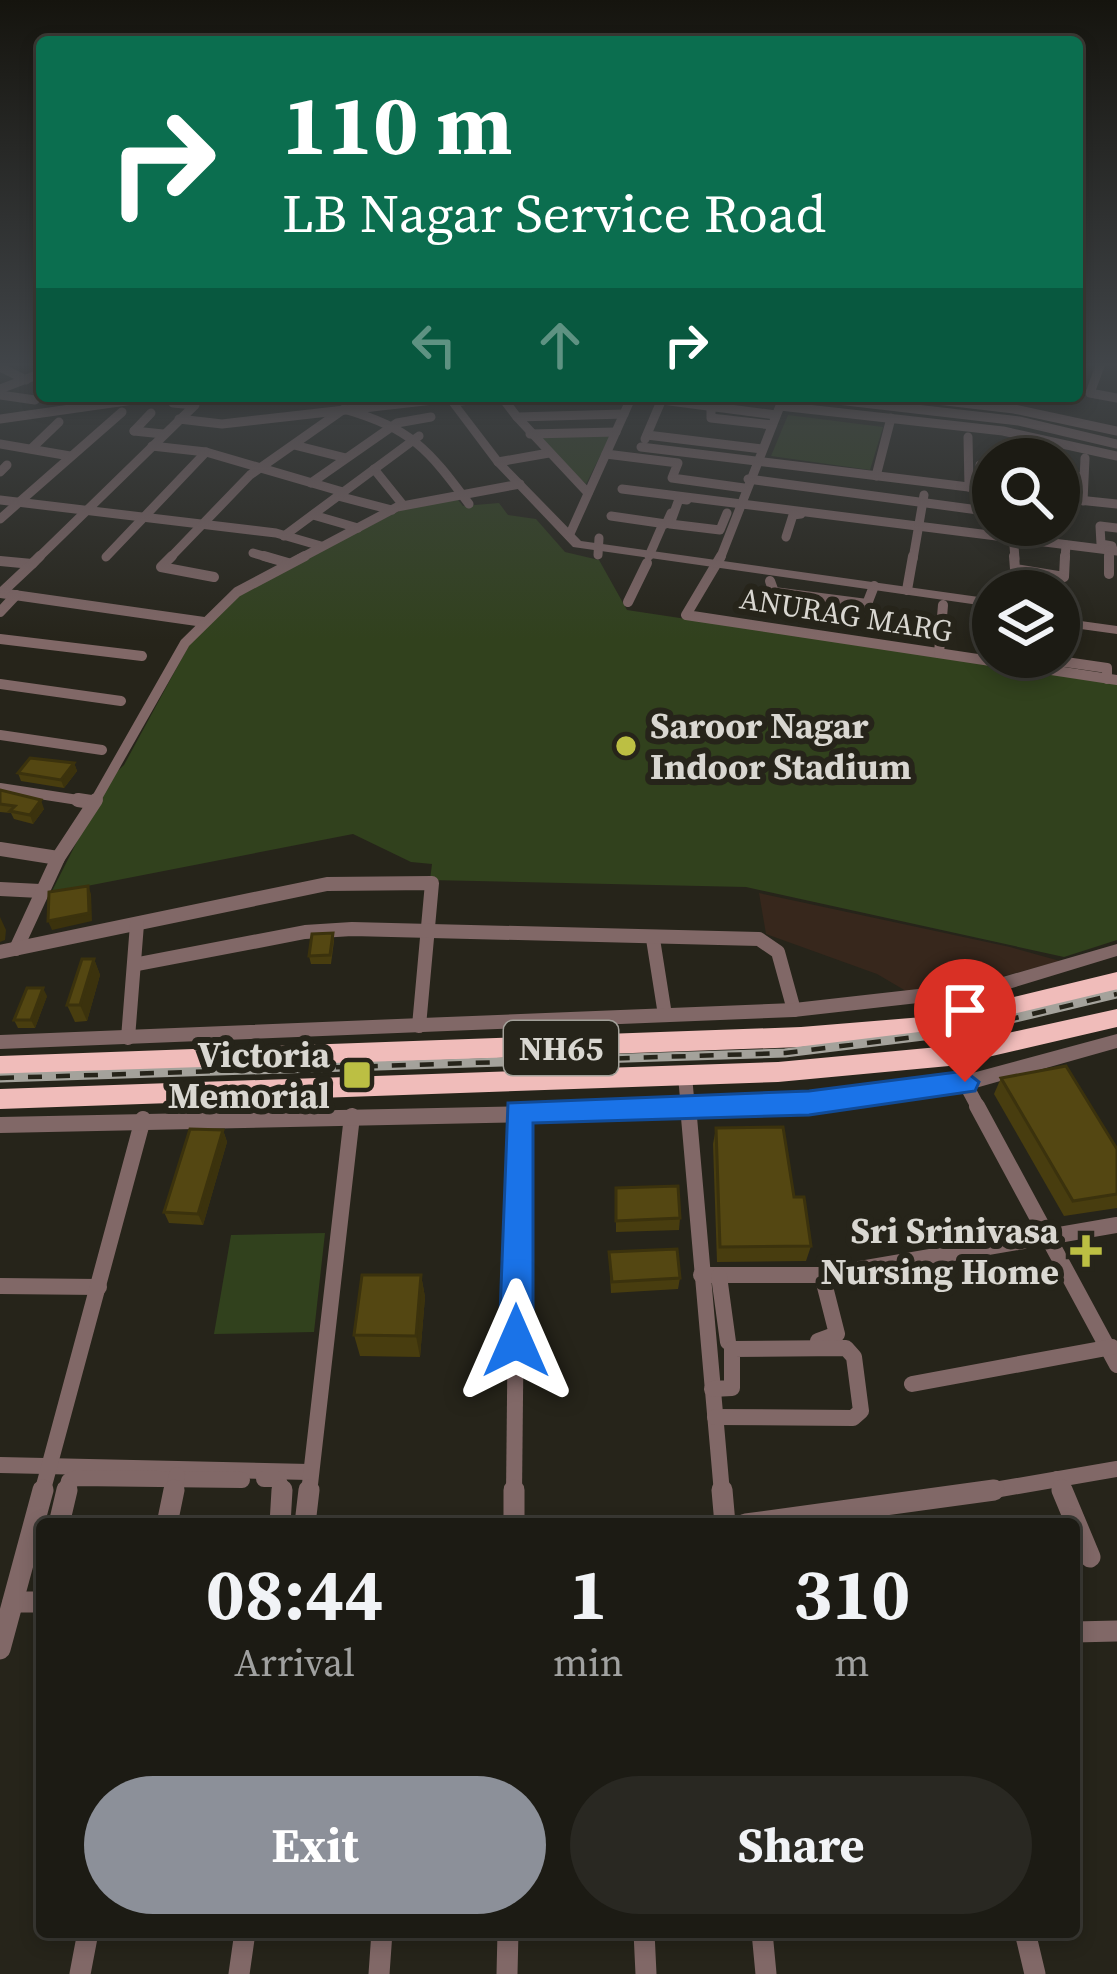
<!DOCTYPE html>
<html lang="en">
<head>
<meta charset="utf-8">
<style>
  body { margin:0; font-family:"Source Serif 4",serif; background:#292822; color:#f1f3f6; height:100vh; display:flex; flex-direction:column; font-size:45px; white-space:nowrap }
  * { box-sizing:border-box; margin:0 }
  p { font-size:39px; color:#a0a1a0 }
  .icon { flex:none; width:66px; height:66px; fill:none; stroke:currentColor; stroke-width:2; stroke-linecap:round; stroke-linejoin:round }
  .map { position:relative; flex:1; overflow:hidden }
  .panel { position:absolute; left:36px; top:1518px; width:1044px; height:420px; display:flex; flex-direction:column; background:#1c1b14; border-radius:12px; box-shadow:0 6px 18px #0003,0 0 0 3px #3a3934 }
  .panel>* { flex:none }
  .guide { position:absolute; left:36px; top:36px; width:1047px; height:366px; border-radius:12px; box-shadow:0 6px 18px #0003,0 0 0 3px #3a3934; background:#0b6e4f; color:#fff; overflow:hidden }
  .fabs { position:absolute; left:972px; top:438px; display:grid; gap:24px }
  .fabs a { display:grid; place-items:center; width:108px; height:108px; border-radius:50%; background:#1c1b14; box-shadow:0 6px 18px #0003,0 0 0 3px #3a3934; font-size:60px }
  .pin { position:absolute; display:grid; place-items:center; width:102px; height:102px; color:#fff; margin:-123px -51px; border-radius:50% 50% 50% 0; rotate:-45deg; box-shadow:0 0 12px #0007 }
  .pin .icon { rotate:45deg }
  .me { position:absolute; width:132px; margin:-66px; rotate:0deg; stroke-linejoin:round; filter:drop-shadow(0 0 9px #0008) }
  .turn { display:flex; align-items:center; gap:42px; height:252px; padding:0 48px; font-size:54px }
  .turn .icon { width:156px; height:156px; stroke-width:2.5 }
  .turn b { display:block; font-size:84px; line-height:102px }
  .lanes { display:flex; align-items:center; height:114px; padding:0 48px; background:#0003; justify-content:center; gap:60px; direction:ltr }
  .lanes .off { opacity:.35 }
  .eta { display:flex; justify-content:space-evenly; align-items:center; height:204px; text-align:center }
  .eta b { font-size:72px; font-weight:700; line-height:84px }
  .primary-button { display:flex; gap:24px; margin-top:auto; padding:24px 48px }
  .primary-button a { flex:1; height:138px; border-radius:72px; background:#8c9099; color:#fff; font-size:48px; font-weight:700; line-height:138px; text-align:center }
  .primary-button a+a { background:#292822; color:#f1f3f6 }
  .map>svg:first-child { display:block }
  .commercial { fill:#37271c }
  .green { fill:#31411d }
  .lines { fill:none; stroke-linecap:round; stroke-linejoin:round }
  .minor-far4 { stroke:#816867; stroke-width:9 }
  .minor-far3 { stroke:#816867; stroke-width:10 }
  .minor-far2 { stroke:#816867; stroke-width:14 }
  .minor-far1 { stroke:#816867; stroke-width:16 }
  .minor { stroke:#816867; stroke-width:21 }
  .tertiary { fill:#816867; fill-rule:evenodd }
  .trunk { fill:#f0bcba; fill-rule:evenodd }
  .rail-casing { stroke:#a4a29b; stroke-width:9 }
  .rail { stroke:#26241a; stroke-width:4.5; stroke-dasharray:14; stroke-linecap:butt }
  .wall { fill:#483d0f }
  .shaded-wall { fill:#3b320d }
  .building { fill:#544712; stroke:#3b320d; stroke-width:3 }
  .route { fill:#1a73e8; stroke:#114b97; stroke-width:3 }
  .poi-dot { fill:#bcbf43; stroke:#26241a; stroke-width:4.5 }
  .labels { text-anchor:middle; stroke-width:12; stroke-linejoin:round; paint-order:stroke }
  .far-street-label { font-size:30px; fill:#d9d7d1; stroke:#26241a }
  .shield { fill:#26241a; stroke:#a3a19a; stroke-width:3 }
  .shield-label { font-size:33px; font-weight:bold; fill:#d9d7d1 }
  .poi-label { font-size:36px; font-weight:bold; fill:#d9d7d1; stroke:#26241a; text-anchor:end }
</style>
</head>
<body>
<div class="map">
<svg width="1117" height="1974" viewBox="0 0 1117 1974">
  <rect width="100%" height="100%" fill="#26241a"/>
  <!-- commercial -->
  <polygon class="commercial" points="759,893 1010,947 1060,961 986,981 906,991 877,974 766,934"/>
  <!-- green -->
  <g class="green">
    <polygon points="788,415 883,427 870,470 771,456"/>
    <polygon points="611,434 586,484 537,436"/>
    <polygon points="458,500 463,506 499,503 508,515 536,519 565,552 599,560 627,610 1117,684 1117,940 1064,957 746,887 430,880 432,864 411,862 353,834 51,893 108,780 124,765 194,636 239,593 407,507"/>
    <polygon points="325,1233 314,1332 214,1334 231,1235"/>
  </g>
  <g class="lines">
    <!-- minor-far4 -->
    <g class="minor-far4">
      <polyline points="1101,363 1090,393 1117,398"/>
      <polyline points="0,367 26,380"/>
      <polyline points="0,389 42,373"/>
      <polyline points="0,395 35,400"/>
      <polyline points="501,396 517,417 624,414"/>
      <polyline points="632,396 776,415"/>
      <polyline points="803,396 1019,421 1117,444"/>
      <polyline points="903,396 1014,409 1117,431"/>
      <polyline points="454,402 499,396"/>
      <polyline points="711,406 711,418 772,425"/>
      <polyline points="517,417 588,493"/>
      <polyline points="0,419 161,396"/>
      <polyline points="179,419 222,424 451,398"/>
      <polyline points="134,431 163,434"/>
      <polyline points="134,431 151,413"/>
      <polyline points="530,434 616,432"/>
      <polyline points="647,435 762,449"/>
      <polyline points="968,437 969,487"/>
      <polyline points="645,439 662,399"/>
      <polyline points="0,444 70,456"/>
      <polyline points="294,445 346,458"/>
      <polyline points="152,446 206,452 343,492"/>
      <polyline points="641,447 993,490"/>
      <polyline points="32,448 59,422"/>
      <polyline points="606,454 678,463 672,478 744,488"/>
      <polyline points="498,462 549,453"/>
      <polyline points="980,465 993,466"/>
      <polyline points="374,469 403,505"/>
      <polyline points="0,472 7,465"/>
      <polyline points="1059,475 1083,477"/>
      <polyline points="876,476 891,418"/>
      <polyline points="748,479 993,512"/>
      <polyline points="311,483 397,423 431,417"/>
      <polyline points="622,489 1117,551"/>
      <polyline points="338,496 392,510"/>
      <polyline points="1059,498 1117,504"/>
      <polyline points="0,500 276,533 321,546"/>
      <polyline points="687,500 679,499 670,524 720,530 727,513"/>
      <polyline points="1083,501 1085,458"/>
      <polyline points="313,515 358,528"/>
      <polyline points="611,516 666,524 671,513"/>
      <polyline points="0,519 122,412"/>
      <polyline points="284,536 419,436"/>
      <polyline points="569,536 632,396"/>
      <polyline points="786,537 793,515 801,514"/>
      <polyline points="1014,546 1015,559"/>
      <polyline points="1112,546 1101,544 1100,526 1117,528"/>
      <polyline points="1109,550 1109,559"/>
      <polyline points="253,553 274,559"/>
      <polyline points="598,555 599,538"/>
      <polyline points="649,556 662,526"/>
      <polyline points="106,557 206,452"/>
      <polyline points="37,559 195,405 173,403"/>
      <path d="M 169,559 L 250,475 L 344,409 C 412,429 428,449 469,504"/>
      <polyline points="299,559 397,507 520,484"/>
      <polyline points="720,559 780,406 1003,431 1117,456"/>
      <polyline points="913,559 924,495"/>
      <polyline points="1065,559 1066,545"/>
    </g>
    <!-- minor-far3 -->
    <g class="minor-far3">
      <polyline points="172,556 161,567 214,577"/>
      <polyline points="264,556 288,563"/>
      <polyline points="721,556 686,615 1117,680"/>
      <polyline points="1014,556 1015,569 1064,577 1065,556"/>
      <polyline points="1109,556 1109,574"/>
      <polyline points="0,561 32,564"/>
      <polyline points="35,561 40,556"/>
      <polyline points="770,581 774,592 867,604 874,586"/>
      <polyline points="907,590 913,556"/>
      <polyline points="0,593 204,622"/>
      <polyline points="1,593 34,562"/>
      <polyline points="628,602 647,563"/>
      <polyline points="0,612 16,595"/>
      <polyline points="0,639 142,656"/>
      <polyline points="939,653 943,605"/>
      <polyline points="1031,657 1107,668 1107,679"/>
      <polyline points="0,684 121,701"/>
      <polyline points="0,735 102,750"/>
      <polyline points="0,788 91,802"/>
      <polyline points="94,803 185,643 237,592 305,556"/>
    </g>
    <!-- minor-far2 -->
    <g class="minor-far2">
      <polyline points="78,800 91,802"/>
      <polyline points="0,849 58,858"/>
      <polyline points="0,889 40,891"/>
      <polyline points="653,939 665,1015"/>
      <polyline points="16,949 58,858 96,800"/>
      <polyline points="0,952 327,884 432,883 419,1026"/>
      <polyline points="138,964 305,932 352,929 759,939 778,952 794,1010"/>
      <polyline points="128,1038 137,924"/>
      <polyline points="685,1076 688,1109"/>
      <polyline points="965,1083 979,1109"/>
    </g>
    <!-- minor-far1 -->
    <g class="minor-far1">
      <polyline points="688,1106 722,1493"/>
      <polyline points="977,1106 1117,1365"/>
      <polyline points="837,1273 1117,1225"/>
      <polyline points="701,1275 822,1275 837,1334 818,1341"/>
      <polyline points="719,1276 728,1342"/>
      <polyline points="0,1286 99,1287"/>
      <polyline points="912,1384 1112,1347"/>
      <polyline points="712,1389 732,1388 732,1349 846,1348 854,1357 861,1411 853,1418 715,1417"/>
      <polyline points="0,1465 309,1472"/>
      <polyline points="264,1479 278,1479 283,1493"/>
      <polyline points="1057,1479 1063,1493"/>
      <polyline points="42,1493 143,1119"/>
      <polyline points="66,1493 69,1481 77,1478 242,1480"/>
      <polyline points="173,1493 177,1475"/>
      <polyline points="309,1493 352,1116"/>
      <polyline points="514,1493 518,1112"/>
      <polyline points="977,1493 1117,1469"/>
    </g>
    <!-- minor -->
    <g class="minor">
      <polyline points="722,1490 725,1524"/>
      <polyline points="1062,1490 1090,1557"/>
      <polyline points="59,1524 67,1490"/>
      <polyline points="167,1524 174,1490"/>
      <polyline points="280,1524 282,1490"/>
      <polyline points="305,1524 309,1490"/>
      <polyline points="514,1524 514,1490"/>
      <polyline points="746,1524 994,1490"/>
      <polyline points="13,1602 42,1602"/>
      <polyline points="1074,1632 1117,1631"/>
      <polyline points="0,1649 43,1490"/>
      <polyline points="644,1932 646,1974"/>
      <polyline points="762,1932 766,1974"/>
      <polyline points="1025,1932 1035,1974"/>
      <polyline points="80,1974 88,1932"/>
      <polyline points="239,1974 245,1932"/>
      <polyline points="379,1974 382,1932"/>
      <polyline points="507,1974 508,1932"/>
    </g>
    <!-- tertiary -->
    <g class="tertiary">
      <polygon points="443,396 453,396 502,460 581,541 993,599 993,607 573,547 494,464"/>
      <polygon points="1059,618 1117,626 1117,634 1059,626"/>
      <polygon points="1117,944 1117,956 989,995 794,1017 0,1049 0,1035 794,1003 989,981"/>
      <polygon points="1117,1034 1117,1048 965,1091 809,1111 688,1119 0,1133 0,1117 688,1103 809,1095 965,1075"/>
    </g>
    <!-- trunk -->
    <g class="trunk">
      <polygon points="1117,972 1117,990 935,1034 801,1047 0,1076 0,1056 801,1027 935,1016"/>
      <polygon points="1117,1009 1117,1027 949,1066 778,1082 0,1109 0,1089 778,1062 949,1046"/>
    </g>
    <defs>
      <polyline id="rail" points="0,1078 785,1053 956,1032 1117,994"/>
    </defs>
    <!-- rail casing -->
    <use href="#rail" class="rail-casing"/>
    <!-- rail -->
    <use href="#rail" class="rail"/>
  </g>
  <!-- wall -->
  <g class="wall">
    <polygon points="74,763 77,771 64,788 21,781 18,773"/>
    <polygon points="0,790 44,809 33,824 14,819 11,813 0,812"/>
    <polygon points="333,933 334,941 331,964 311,964 309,956"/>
    <polygon points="94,959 100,975 87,1021 75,1022 67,1005"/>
    <polygon points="47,996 35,1028 18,1028 14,1020"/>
    <polygon points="1001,1078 1117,1149 1117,1208 1064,1216 994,1094"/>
    <polygon points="716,1128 794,1197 811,1246 806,1261 717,1262 713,1144"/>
    <polygon points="223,1130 227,1142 203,1225 169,1223 164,1212"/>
    <polygon points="616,1188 680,1218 679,1230 616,1232"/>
    <polygon points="609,1252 680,1278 678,1289 611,1293"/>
    <polygon points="421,1275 425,1297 420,1357 360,1356 354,1335"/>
  </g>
  <!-- shaded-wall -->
  <g class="shaded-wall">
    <polygon points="74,763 77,771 64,788 61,780"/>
    <polygon points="41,800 44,809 33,824 30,815"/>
    <polygon points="88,886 91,894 92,921 52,930 48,921"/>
    <polygon points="0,917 6,930 5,940 0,942"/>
    <polygon points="94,959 100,975 87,1021 80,1005"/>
    <polygon points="43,988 47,996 35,1028 31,1020"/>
    <polygon points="223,1130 227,1142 203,1225 198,1214"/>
    <polygon points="421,1275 425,1297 420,1357 416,1336"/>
  </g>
  <!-- building -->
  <g class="building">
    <polygon points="30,758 74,763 61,780 18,773"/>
    <polygon points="0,790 41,800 30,815 10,811 15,806 0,804"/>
    <polygon points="88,886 89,913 48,921 49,892"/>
    <polygon points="333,933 330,955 309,956 312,934"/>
    <polygon points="82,959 94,959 80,1005 67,1005"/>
    <polygon points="27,988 43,988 31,1020 14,1020"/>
    <polygon points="1066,1066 1117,1149 1117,1194 1073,1201 1001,1078"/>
    <polygon points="783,1127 794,1197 804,1197 811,1246 720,1247 716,1128"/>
    <polygon points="190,1129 223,1130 198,1214 164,1212"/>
    <polygon points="678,1186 680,1218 616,1221 616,1188"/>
    <polygon points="677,1249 680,1278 612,1282 609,1252"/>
    <polygon points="362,1275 421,1275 416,1336 354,1335"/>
  </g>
  <!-- sky -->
  <linearGradient id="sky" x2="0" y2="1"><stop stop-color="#15140e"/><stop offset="0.57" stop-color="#414549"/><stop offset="1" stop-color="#414549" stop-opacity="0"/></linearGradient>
  <rect width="1117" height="640" fill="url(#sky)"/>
  <!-- route -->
  <polygon class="route" points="965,1071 979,1082 975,1091 809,1115 533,1123 533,1341 528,1352 516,1357 504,1352 499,1341 508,1103 809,1091"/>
  <!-- markers -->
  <g class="poi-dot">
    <circle cx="626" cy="746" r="12"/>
    <rect x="342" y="1060" width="30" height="30" rx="6"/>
    <path d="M1080 1233h12v12h12v12h-12v12h-12v-12h-12v-12h12z"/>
  </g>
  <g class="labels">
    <!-- far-street labels -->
    <g class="far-street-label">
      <text transform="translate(846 615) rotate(9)" y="10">ANURAG MARG</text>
    </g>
    <!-- shield labels -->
    <rect class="shield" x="504" y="1021" width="114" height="54" rx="9"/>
    <g class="shield-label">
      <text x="561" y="1060">NH65</text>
    </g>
    <!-- poi labels -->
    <g class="poi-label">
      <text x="650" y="738" text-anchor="start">Saroor Nagar<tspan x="650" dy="41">Indoor Stadium</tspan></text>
      <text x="330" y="1067">Victoria<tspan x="330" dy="41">Memorial</tspan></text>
      <text x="1059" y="1243">Sri Srinivasa<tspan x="1059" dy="41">Nursing Home</tspan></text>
    </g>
  </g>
</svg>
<div class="fabs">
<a><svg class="icon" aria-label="search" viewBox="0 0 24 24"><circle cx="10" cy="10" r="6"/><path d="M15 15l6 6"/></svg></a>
<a><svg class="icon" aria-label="layers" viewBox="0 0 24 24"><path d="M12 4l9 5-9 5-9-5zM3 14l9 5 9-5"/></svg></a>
</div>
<div class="pin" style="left:965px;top:1082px;background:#d93025"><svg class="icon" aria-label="arrive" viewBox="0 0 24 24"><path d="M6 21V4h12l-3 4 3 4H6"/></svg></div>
<svg class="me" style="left:516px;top:1341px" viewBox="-20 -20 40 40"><path d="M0-17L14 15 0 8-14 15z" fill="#1a73e8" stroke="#fff" stroke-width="4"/></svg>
<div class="guide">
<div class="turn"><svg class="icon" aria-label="right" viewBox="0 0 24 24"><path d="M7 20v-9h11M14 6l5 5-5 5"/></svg><div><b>110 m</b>LB Nagar Service Road</div></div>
<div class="lanes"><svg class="icon off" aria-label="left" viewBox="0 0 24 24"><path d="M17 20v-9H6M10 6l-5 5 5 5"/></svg><svg class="icon off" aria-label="ahead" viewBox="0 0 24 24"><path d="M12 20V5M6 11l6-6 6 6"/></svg><svg class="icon" aria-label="right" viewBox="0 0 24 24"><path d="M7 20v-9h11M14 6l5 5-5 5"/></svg></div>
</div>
<section class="panel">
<div class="eta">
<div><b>08:44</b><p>Arrival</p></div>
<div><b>1</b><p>min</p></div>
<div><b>310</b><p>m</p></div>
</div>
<div class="primary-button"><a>Exit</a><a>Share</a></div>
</section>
</div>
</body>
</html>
